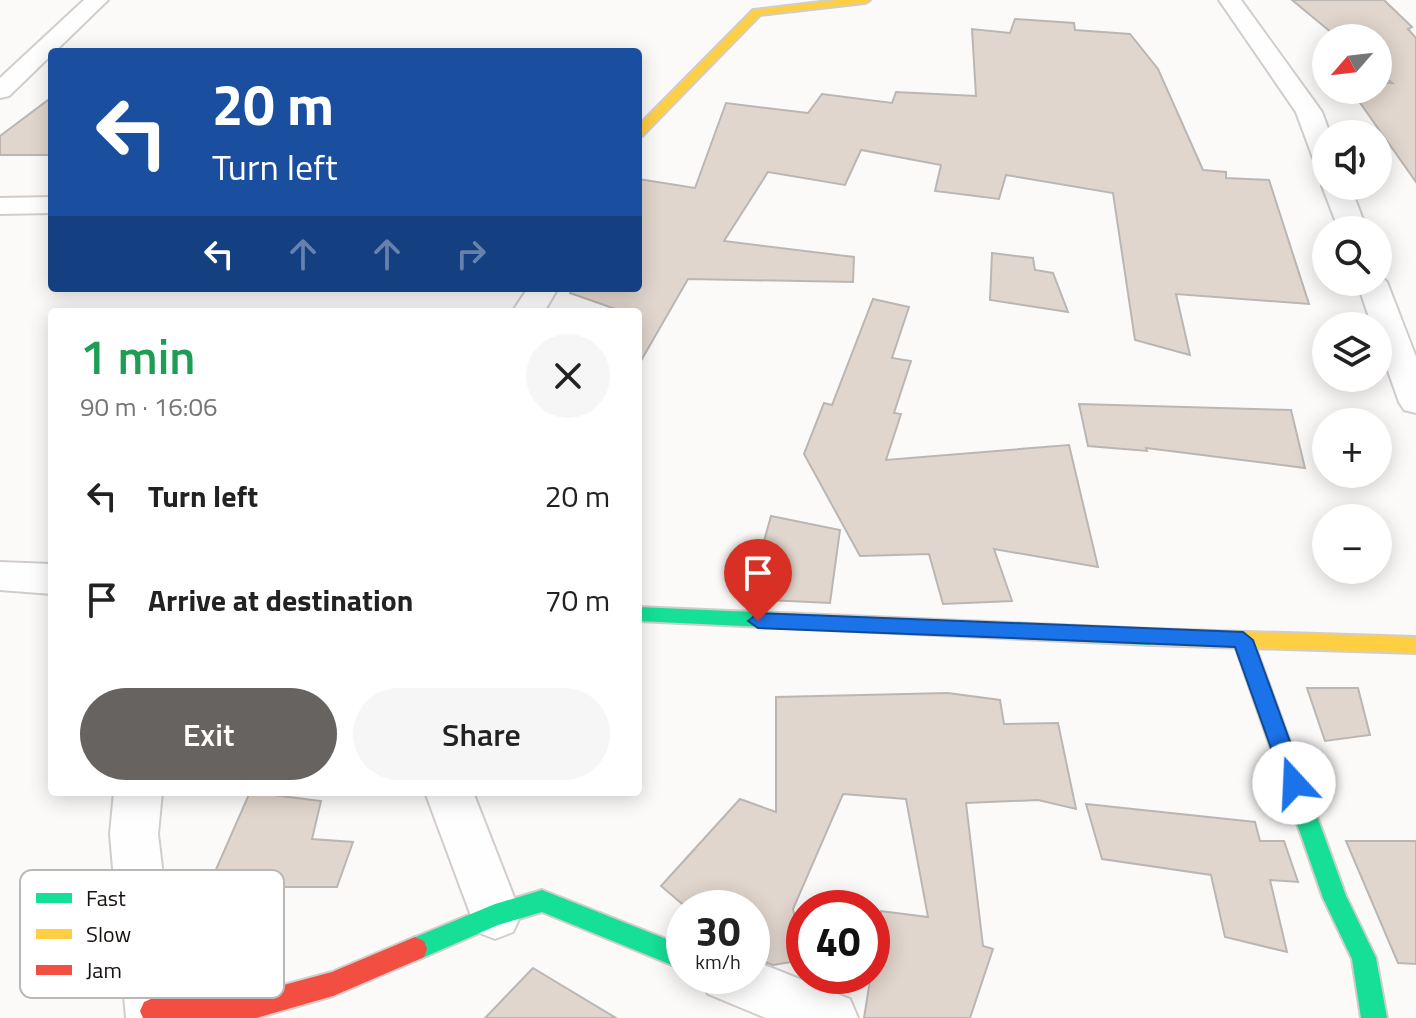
<!DOCTYPE html>
<html lang="en">
<head>
<meta charset="utf-8">
<style>
  body { margin:0; font-family:"Titillium Web",sans-serif; background:#f6f6f6; color:#222; height:100vh; display:flex; flex-direction:column; font-size:30px; white-space:nowrap }
  * { box-sizing:border-box; margin:0 }
  p { font-size:26px; color:#767676 }
  .icon { flex:none; width:44px; height:44px; fill:none; stroke:currentColor; stroke-width:2; stroke-linecap:round; stroke-linejoin:round }
  .map { position:relative; flex:1; overflow:hidden }
  .panel { position:absolute; left:48px; top:308px; width:594px; height:488px; display:flex; flex-direction:column; background:#fff; border-radius:8px; box-shadow:0 4px 20px #0003 }
  .panel>* { flex:none }
  .hud { position:absolute; left:48px; top:48px; width:594px; height:244px; border-radius:8px; box-shadow:0 4px 20px #0003; background:#1a4fa0; color:#fff; overflow:hidden }
  .needle { width:52px; rotate:242deg }
  .tools { position:absolute; left:1312px; top:24px; display:grid; gap:16px }
  .tools a { display:grid; place-items:center; width:80px; height:80px; border-radius:50%; background:#fff; box-shadow:0 4px 20px #0003; font-size:40px }
  .speed { position:absolute; left:666px; top:890px; display:flex; gap:16px; font-size:40px; font-weight:700; text-align:center }
  .speed>* { display:grid; place-content:center; width:104px; height:104px; border-radius:50%; background:#fff; box-shadow:0 4px 20px #0003; line-height:1 }
  .speed small { font-size:20px; font-weight:400 }
  .speed .limit { border:12px solid #d22; background:#fff; color:#111 }
  .pin { position:absolute; display:grid; place-items:center; width:68px; height:68px; color:#fff; margin:-82px -34px; border-radius:50% 50% 50% 0; rotate:-45deg; box-shadow:0 0 8px #0007 }
  .pin .icon { rotate:45deg }
  .me { position:absolute; width:88px; margin:-44px; rotate:340deg; stroke-linejoin:round; filter:drop-shadow(0 0 6px #0008) }
  .turn { display:flex; align-items:center; gap:28px; height:168px; padding:0 32px; font-size:36px }
  .turn .icon { width:104px; height:104px; stroke-width:2.5 }
  .turn b { display:block; font-size:56px; line-height:68px }
  .lanes { display:flex; align-items:center; height:76px; padding:0 32px; background:#0003; justify-content:center; gap:40px; direction:ltr }
  .lanes .off { opacity:.35 }
  .round { display:grid; place-items:center; flex:none; width:84px; height:84px; border-radius:42px; background:#f6f6f6 }
  .summary { display:flex; align-items:center; justify-content:space-between; height:136px; padding:0 32px }
  h1 { font-size:48px; font-weight:600; line-height:60px; color:#1e9e55 }
  .action { display:flex; gap:16px; margin-top:auto; padding:16px 32px }
  .action a { flex:1; height:92px; border-radius:48px; background:#676361; color:#fff; font-size:32px; font-weight:600; line-height:92px; text-align:center }
  .action a+a { background:#f6f6f6; color:#222 }
  ul { padding:0; list-style:none }
  li { display:flex; align-items:center; gap:24px; height:104px; padding:0 32px }
  li div { flex:1 }
  li b { display:block; font-size:30px }
  li em { font-style:normal }
  .map>svg:first-child { display:block }
  .building { fill:#e1d6cd; stroke:#bab6b4; stroke-width:2 }
  .lines { fill:none; stroke-linecap:round; stroke-linejoin:round }
  .street-casing { stroke:#d1cdcb; stroke-width:4 }
  .fast-casing { stroke:#d1cdcb; stroke-width:4 }
  .slow-casing { stroke:#d1cdcb; stroke-width:4 }
  .jam-casing { stroke:#d1cdcb; stroke-width:4 }
  .street { fill:#fffefe; fill-rule:evenodd }
  .fast { fill:#16e098; fill-rule:evenodd }
  .slow { fill:#ffcf43; fill-rule:evenodd }
  .jam { fill:#f24e42; fill-rule:evenodd }
  .route { fill:#1a73e8; stroke:#114b97; stroke-width:2 }
  .key { fill:#fff; stroke:#b9b8b7; stroke-width:2 }
  .key-label { font-size:22px; fill:#17110f }
</style>
</head>
<body>
<div class="map">
<svg width="1416" height="1018" viewBox="0 0 1416 1018">
  <rect width="100%" height="100%" fill="#fcfaf9"/>
  <!-- building -->
  <g class="building">
    <polygon points="1292,0 1384,0 1412,27 1408,29 1416,38 1416,182 1351,90 1378,90 1378,82 1392,83 1378,71 1378,38 1338,38"/>
    <polygon points="1015,19 1074,23 1075,30 1130,34 1158,69 1203,170 1226,172 1226,178 1269,180 1309,304 1176,294 1190,355 1135,340 1113,193 1006,175 999,199 935,191 941,165 861,150 845,185 768,172 724,241 854,257 853,282 688,279 638,366 638,312 624,312 570,293 571,288 638,288 638,179 695,188 726,103 808,113 822,94 892,103 896,92 976,96 972,29 1010,33"/>
    <polygon points="52,97 52,155 0,155 0,136"/>
    <polygon points="992,253 1033,258 1035,270 1053,273 1068,312 990,300"/>
    <polygon points="873,299 909,307 892,358 911,361 894,413 901,414 886,460 1069,445 1098,567 994,549 1012,601 943,604 929,554 860,556 804,454 824,403 832,405"/>
    <polygon points="1079,404 1291,410 1305,468 1146,448 1147,451 1088,446"/>
    <polygon points="771,516 840,530 830,603 748,599"/>
    <polygon points="1307,688 1358,688 1370,735 1325,741"/>
    <polygon points="948,693 1000,700 1004,724 1058,723 1076,809 1038,800 966,803 983,946 993,949 970,1018 864,1018 881,911 928,917 906,799 843,794 793,909 804,960 773,965 752,957 752,908 687,908 661,886 740,799 776,812 776,697"/>
    <polygon points="250,792 321,801 312,839 353,842 337,887 239,887 210,883"/>
    <polygon points="1086,804 1255,822 1260,841 1284,841 1298,882 1270,880 1287,952 1225,937 1211,875 1102,859"/>
    <polygon points="1346,841 1416,841 1416,964 1398,963"/>
    <polygon points="533,968 616,1018 485,1018"/>
  </g>
  <g class="lines">
    <defs>
      <g id="street">
        <polygon points="84,0 108,0 9,96 0,98 0,78"/>
        <polygon points="1219,0 1241,0 1322,112 1330,134 1326,134 1326,166 1317,164 1313,158 1296,112"/>
        <polygon points="1326,181 1326,186 1350,186 1367,230 1339,230 1322,186"/>
        <polygon points="52,197 52,213 0,214 0,198"/>
        <polygon points="1378,274 1387,282 1416,357 1416,413 1404,410 1399,402 1378,343 1378,326 1372,326 1357,282 1378,282"/>
        <polygon points="528,288 558,288 544,312 512,312"/>
        <polygon points="0,562 52,564 52,594 0,590"/>
        <polygon points="114,792 162,792 158,834 180,1018 126,1018 110,834"/>
        <polygon points="425,792 473,792 521,915 513,932 495,939 477,932"/>
        <polygon points="752,960 850,999 858,1018 766,1018 708,994 700,976 752,976"/>
      </g>
      <g id="fast">
        <polygon points="638,607 1151,629 1158,632 1161,637 1158,642 1151,645 638,621"/>
        <polygon points="1243,632 1250,635 1253,640 1346,896 1376,958 1387,1018 1361,1018 1352,959 1323,898 1233,640 1236,635"/>
        <polygon points="542,890 684,946 684,970 542,912 498,925 415,961 406,957 403,949 406,941 495,904"/>
      </g>
      <g id="slow">
        <polygon points="837,0 870,0 865,3 760,15 642,136 638,137 638,126 753,10"/>
        <polygon points="1151,629 1416,637 1416,653 1151,645 1144,642 1141,637 1144,632"/>
      </g>
      <polygon id="jam" points="415,937 424,941 427,949 424,957 333,996 256,1018 143,1018 140,1011 144,1002 153,998 243,996 332,972"/>
    </defs>
    <!-- street casing -->
    <use href="#street" class="street-casing"/>
    <!-- fast casing -->
    <use href="#fast" class="fast-casing"/>
    <!-- slow casing -->
    <use href="#slow" class="slow-casing"/>
    <!-- jam casing -->
    <use href="#jam" class="jam-casing"/>
    <!-- street -->
    <use href="#street" class="street"/>
    <!-- fast -->
    <use href="#fast" class="fast"/>
    <!-- slow -->
    <use href="#slow" class="slow"/>
    <!-- jam -->
    <use href="#jam" class="jam"/>
  </g>
  <!-- route -->
  <polygon class="route" points="758,613 1243,632 1253,640 1305,783 1302,790 1286,790 1235,647 758,628 748,621"/>
  <!-- legend -->
  <rect x="20" y="870" width="264" height="128" rx="12" class="key"/>
  <rect x="36" y="893" width="36" height="10" fill="#16e098"/>
  <rect x="36" y="929" width="36" height="10" fill="#ffcf43"/>
  <rect x="36" y="965" width="36" height="10" fill="#f24e42"/>
  <g class="key-label">
    <text x="86" y="906">Fast</text>
    <text x="86" y="942">Slow</text>
    <text x="86" y="978">Jam</text>
  </g>
</svg>
<div class="tools">
<a><svg class="needle" viewBox="-14 -14 28 28"><path d="M0-13l5 13h-10z" fill="#e53935"/><path d="M0 13l5-13h-10z" fill="#767676"/></svg></a>
<a><svg class="icon" aria-label="sound" viewBox="0 0 24 24"><path d="M4 9h4l5-4v14l-5-4H4zM17 9q2 3 0 6"/></svg></a>
<a><svg class="icon" aria-label="search" viewBox="0 0 24 24"><circle cx="10" cy="10" r="6"/><path d="M15 15l6 6"/></svg></a>
<a><svg class="icon" aria-label="layers" viewBox="0 0 24 24"><path d="M12 4l9 5-9 5-9-5zM3 14l9 5 9-5"/></svg></a>
<a>+</a>
<a>−</a>
</div>
<div class="speed"><div>30<small>km/h</small></div><div class="limit">40</div></div>
<div class="pin" style="left:758px;top:621px;background:#d93025"><svg class="icon" aria-label="arrive" viewBox="0 0 24 24"><path d="M6 21V4h12l-3 4 3 4H6"/></svg></div>
<svg class="me" style="left:1294px;top:783px" viewBox="-20 -20 40 40"><circle r="19" fill="#fff"/><path d="M0-13L10 11 0 6-10 11z" fill="#1a73e8"/></svg>
<div class="hud">
<div class="turn"><svg class="icon" aria-label="left" viewBox="0 0 24 24"><path d="M17 20v-9H6M10 6l-5 5 5 5"/></svg><div><b>20 m</b>Turn left</div></div>
<div class="lanes"><svg class="icon" aria-label="left" viewBox="0 0 24 24"><path d="M17 20v-9H6M10 6l-5 5 5 5"/></svg><svg class="icon off" aria-label="ahead" viewBox="0 0 24 24"><path d="M12 20V5M6 11l6-6 6 6"/></svg><svg class="icon off" aria-label="ahead" viewBox="0 0 24 24"><path d="M12 20V5M6 11l6-6 6 6"/></svg><svg class="icon off" aria-label="right" viewBox="0 0 24 24"><path d="M7 20v-9h11M14 6l5 5-5 5"/></svg></div>
</div>
<section class="panel">
<div class="summary"><div><h1>1 min</h1><p>90 m · 16:06</p></div><a class="round"><svg class="icon" aria-label="close" viewBox="0 0 24 24"><path d="M6 6l12 12M18 6L6 18"/></svg></a></div>
<ul>
<li><svg class="icon" aria-label="left" viewBox="0 0 24 24"><path d="M17 20v-9H6M10 6l-5 5 5 5"/></svg><div><b>Turn left</b></div><em>20 m</em></li>
<li><svg class="icon" aria-label="arrive" viewBox="0 0 24 24"><path d="M6 21V4h12l-3 4 3 4H6"/></svg><div><b>Arrive at destination</b></div><em>70 m</em></li>
</ul>
<div class="action"><a>Exit</a><a>Share</a></div>
</section>
</div>
</body>
</html>
